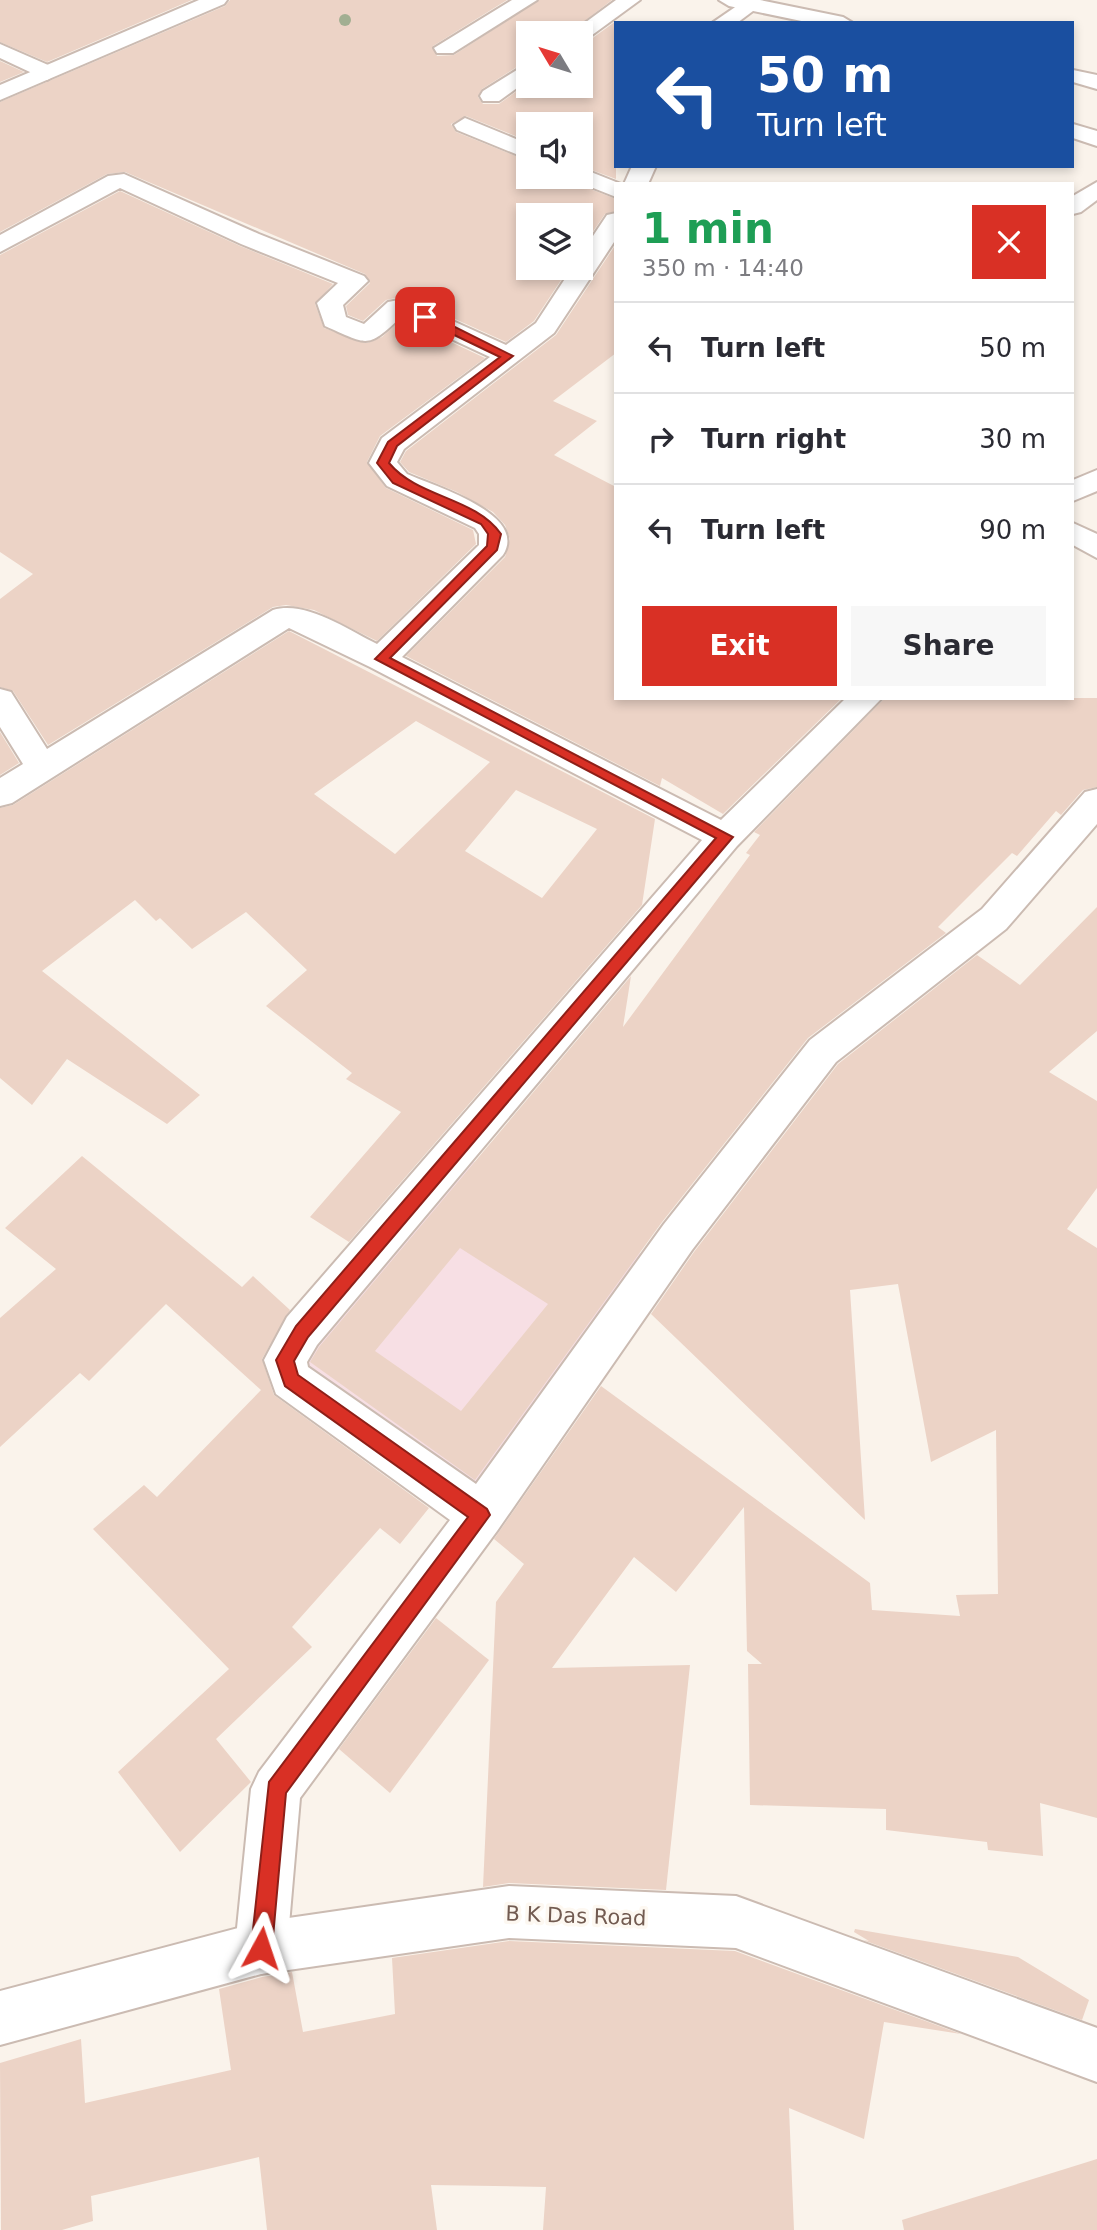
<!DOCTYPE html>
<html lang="en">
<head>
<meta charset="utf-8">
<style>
  body { margin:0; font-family:"DejaVu Sans",sans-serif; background:#f7f7f7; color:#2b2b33; height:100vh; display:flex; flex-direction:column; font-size:26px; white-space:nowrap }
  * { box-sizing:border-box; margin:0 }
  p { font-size:23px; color:#7c7c81 }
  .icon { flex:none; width:38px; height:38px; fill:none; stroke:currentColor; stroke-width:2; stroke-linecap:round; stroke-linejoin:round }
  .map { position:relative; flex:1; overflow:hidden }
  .sheet { position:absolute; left:614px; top:182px; width:460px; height:518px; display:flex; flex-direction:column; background:#fff; border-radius:0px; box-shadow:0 4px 10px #0003 }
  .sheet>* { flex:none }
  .guide { position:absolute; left:614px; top:21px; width:460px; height:147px; border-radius:0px; box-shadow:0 4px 10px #0003; background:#1a4fa0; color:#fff; overflow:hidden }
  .needle { width:46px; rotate:308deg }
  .buttons { position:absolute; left:516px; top:21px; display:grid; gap:14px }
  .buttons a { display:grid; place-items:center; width:77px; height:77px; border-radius:0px; background:#fff; box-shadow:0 4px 10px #0003; font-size:35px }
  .pin { position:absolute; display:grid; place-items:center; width:60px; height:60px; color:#fff; margin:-30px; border-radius:14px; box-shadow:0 4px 10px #0006 }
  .me { position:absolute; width:77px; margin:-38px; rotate:5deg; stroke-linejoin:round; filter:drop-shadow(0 0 5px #0008) }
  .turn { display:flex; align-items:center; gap:24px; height:147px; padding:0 28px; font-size:32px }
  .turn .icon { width:91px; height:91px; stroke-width:2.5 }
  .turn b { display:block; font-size:49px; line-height:60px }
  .round { display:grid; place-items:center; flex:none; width:74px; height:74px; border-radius:0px; background:#f7f7f7 }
  .summary { display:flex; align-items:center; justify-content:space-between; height:119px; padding:0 28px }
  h1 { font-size:42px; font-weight:700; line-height:52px; color:#1e9e55 }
  .cta { display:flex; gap:14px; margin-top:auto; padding:14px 28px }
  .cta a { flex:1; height:80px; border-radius:0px; background:#d93025; color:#fff; font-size:28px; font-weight:700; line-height:80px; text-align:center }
  .cta a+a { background:#f7f7f7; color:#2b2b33 }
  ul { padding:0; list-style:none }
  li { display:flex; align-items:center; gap:21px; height:91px; padding:0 28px; border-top:2px solid #e1e1e2 }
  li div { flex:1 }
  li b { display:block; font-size:26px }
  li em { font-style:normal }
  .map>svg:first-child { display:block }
  .medical { fill:#f7dfe4 }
  .building { fill:#ecd3c6; fill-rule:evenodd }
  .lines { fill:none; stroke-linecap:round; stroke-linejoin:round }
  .minor-casing { stroke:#cbbbb2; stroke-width:4 }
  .tertiary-casing { stroke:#cbbbb2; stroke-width:4 }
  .minor { fill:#fff; fill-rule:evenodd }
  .tertiary { fill:#fff; fill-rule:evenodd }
  .tree { fill:#a2af92 }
  .route { fill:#d93025; stroke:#8d1f18; stroke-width:2 }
  .labels { text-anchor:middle; stroke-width:7; stroke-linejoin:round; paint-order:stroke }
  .near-street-label { font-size:21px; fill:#725b51; stroke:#fdf8f1 }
</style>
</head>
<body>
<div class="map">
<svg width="1097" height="2230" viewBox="0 0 1097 2230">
  <rect width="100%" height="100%" fill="#faf3eb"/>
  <!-- medical -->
  <polygon class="medical" points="462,1155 647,1257 476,1493 301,1360"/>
  <!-- building -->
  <g class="building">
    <polygon points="0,0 192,0 47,62 0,42"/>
    <polygon points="230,0 507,0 433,46 437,56 454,55 539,0 612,0 569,33 528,33 528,60 482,89 478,97 483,104 499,104 528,83 528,86 581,86 581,42 590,40 616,21 616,179 581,166 581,124 528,124 528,141 466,116 451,124 456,132 528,161 528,177 568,177 572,182 616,199 616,211 605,214 581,249 581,215 528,215 528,268 569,268 534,321 506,342 404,296 386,300 363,321 348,315 346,306 370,283 365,274 125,172 107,174 0,232 0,102 225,6"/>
    <polygon points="0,61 24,72 0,82"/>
    <polygon points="120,191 240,246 333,284 315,304 324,328 367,343 382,337 402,319 485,358 380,436 367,462 386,488 473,530 476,544 377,641 314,610 286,605 273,607 48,745 13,691 0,687 0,599 33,574 0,552 0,255"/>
    <polygon points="616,244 616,353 553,401 597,421 554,455 616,487 616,698 842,698 723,814 662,778 660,786 406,656 505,557 510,539 505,525 493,512 457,492 409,472 400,462 406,451 556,335"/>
    <path d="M 289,631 L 655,819 L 642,905 L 349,1242 L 310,1217 L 401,1112 L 346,1079 L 352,1073 L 266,1006 L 307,970 L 246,912 L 192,949 L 160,918 L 156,921 L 135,900 L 42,971 L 200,1095 L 167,1124 L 67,1059 L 32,1105 L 0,1078 L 0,808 L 13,805 ZM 416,721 L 490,762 L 395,854 L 314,794 ZM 516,790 L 597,829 L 542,898 L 465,851 Z"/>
    <path d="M 885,698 L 1097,698 L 1097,787 L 1083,790 L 1061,815 L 1056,811 L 1017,856 L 1012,853 L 938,927 L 946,933 L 808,1038 L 662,1222 L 475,1480 L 310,1362 L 319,1347 L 631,976 L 623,1027 L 750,855 L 746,853 L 760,835 L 754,832 ZM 460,1248 L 548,1304 L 461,1411 L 375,1351 Z"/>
    <polygon points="0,732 19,763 0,775"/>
    <polygon points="1097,907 1097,1031 1049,1072 1097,1101 1097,1188 1067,1229 1097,1248 1097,1818 1040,1803 1043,1856 988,1850 987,1842 886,1830 886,1809 750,1805 748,1664 762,1664 747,1651 744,1507 676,1592 634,1557 552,1668 690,1665 666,1890 509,1883 483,1887 496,1602 524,1564 494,1539 601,1386 870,1583 872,1610 960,1616 956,1595 998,1594 996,1430 931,1462 898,1284 850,1290 865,1520 651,1314 694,1252 838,1064 977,955 1020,985"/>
    <polygon points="82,1156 242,1287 253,1276 290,1310 262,1359 274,1395 429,1508 400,1544 380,1528 292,1627 312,1647 216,1739 251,1782 180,1852 118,1772 229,1669 93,1529 144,1485 157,1497 261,1390 166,1304 89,1381 80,1373 0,1447 0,1318 56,1269 5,1228"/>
    <polygon points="436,1618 489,1660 390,1793 339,1749"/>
    <polygon points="855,1929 1018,1957 1089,2000 1082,2020 863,1940 869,1941 854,1932"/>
    <polygon points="509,1941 735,1951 961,2034 884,2022 864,2139 789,2108 794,2230 543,2230 546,2187 431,2185 437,2230 267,2230 259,2157 91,2196 93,2221 62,2230 1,2230 0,2063 81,2039 85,2103 231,2070 219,1989 262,1977 292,1972 303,2032 395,2014 392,1958"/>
    <polygon points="1097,2159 1097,2230 904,2230 902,2220"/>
  </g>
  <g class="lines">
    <defs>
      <g id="minor">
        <polygon points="512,0 537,0 453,53 437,53 434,48"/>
        <polygon points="616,0 640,0 588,38 581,40 581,33 571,33"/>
        <polygon points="744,1 756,0 761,5 737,23 712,23"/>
        <polygon points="0,44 55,68 58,73 47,80 0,58"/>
        <polygon points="528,63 528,80 499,101 483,101 480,96 483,91"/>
        <polygon points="465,118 528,144 528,159 457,130 454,125"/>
        <polygon points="1073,124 1097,131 1097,146 1073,138"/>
        <polygon points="632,166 656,166 648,184 624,184"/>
        <polygon points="581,168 621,184 616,184 616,197 573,180 571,177 581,177"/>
        <path d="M 124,174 L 259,234 L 364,276 L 368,281 L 343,305 L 346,317 L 364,324 L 388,302 L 404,299 L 506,345 L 536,323 L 572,268 L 581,268 L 581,254 L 607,215 L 616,213 L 616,239 L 554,333 L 404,449 L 397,462 L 407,474 C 434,486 529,514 503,555 L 402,657 L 721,820 L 846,698 L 882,698 L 737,846 L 317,1345 L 307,1362 L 308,1367 L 476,1484 L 664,1224 L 810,1040 L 982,909 L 1085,792 L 1097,789 L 1097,824 L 1006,929 L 836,1062 L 692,1250 L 497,1531 L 300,1798 L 287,1948 L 279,1966 L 261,1974 L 243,1966 L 235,1948 L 251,1789 L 259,1772 L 450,1520 L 276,1394 L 264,1360 L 287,1317 L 702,840 L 370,667 L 289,628 L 12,803 L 0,806 L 0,778 L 23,764 L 0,727 L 0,689 L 11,692 L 47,749 L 273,610 C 306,600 348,630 377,644 L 479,545 L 479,534 L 475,528 L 387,486 L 369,463 L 382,438 L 490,357 L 402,316 C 366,350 369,345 325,326 L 317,303 L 338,283 L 241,244 L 120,188 L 0,252 L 0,235 L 108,176 Z"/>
        <polygon points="1097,182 1097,200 1081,212 1073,214 1073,196"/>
        <polygon points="1097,470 1097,491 1073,501 1073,480"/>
        <polygon points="1073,523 1097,534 1097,558 1073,545"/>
      </g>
      <g id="tertiary">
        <polygon points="199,0 227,0 224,4 0,100 0,85"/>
        <polygon points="719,0 760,0 843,17 853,23 811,23 729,6"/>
        <polygon points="1073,70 1097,75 1097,89 1073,82"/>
        <polygon points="509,1886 736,1896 1097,2028 1097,2082 736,1948 509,1938 261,1974 0,2045 0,1991 261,1922"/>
      </g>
    </defs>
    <!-- minor casing -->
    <use href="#minor" class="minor-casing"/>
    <!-- tertiary casing -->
    <use href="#tertiary" class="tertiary-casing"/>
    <!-- minor -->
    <use href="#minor" class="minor"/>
    <!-- tertiary -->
    <use href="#tertiary" class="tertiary"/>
  </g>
  <!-- trees -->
  <circle class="tree" cx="345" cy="20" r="6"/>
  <!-- route -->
  <path class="route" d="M 421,314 L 429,314 L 513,356 L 397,446 L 389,463 C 418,498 475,497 501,534 L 497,550 L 390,658 L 733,837 L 308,1337 L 294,1361 L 298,1375 L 487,1509 L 490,1515 L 286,1793 L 272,1948 L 269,1955 L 261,1958 L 254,1955 L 251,1948 L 269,1782 L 468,1517 L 285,1386 L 276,1360 L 296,1326 L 716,838 L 375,659 L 487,546 L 488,534 L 481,524 L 393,483 L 377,463 L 388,442 L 500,357 L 421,319 Z"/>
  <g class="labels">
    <!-- near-street labels -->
    <g class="near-street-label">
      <text transform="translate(576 1916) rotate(2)" y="7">B K Das Road</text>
    </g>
  </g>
</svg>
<div class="buttons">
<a><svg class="needle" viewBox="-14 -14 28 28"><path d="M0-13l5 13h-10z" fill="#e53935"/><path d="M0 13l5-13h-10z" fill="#7c7c81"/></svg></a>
<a><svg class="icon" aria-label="sound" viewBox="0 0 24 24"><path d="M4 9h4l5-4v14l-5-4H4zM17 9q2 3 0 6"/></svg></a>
<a><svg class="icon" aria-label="layers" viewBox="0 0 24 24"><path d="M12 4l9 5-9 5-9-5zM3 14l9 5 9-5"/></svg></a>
</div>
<div class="pin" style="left:425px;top:317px;background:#d93025"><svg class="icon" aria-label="arrive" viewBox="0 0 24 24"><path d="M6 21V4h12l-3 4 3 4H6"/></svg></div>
<svg class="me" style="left:261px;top:1948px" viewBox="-20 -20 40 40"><path d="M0-17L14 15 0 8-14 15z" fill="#d93025" stroke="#fff" stroke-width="4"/></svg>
<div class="guide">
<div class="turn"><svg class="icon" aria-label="left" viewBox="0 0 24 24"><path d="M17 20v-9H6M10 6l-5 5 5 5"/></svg><div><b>50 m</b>Turn left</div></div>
</div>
<section class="sheet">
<div class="summary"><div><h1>1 min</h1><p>350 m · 14:40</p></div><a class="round" style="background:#d93025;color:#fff"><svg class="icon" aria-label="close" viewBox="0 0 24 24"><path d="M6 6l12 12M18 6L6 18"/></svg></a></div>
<ul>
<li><svg class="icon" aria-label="left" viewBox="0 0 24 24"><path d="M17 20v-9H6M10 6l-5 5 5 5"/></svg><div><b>Turn left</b></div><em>50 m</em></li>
<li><svg class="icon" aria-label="right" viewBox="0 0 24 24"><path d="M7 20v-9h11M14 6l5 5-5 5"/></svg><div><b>Turn right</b></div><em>30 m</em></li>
<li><svg class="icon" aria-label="left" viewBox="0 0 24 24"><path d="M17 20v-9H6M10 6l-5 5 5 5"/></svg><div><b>Turn left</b></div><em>90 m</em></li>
</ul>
<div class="cta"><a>Exit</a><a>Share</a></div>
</section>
</div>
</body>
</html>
